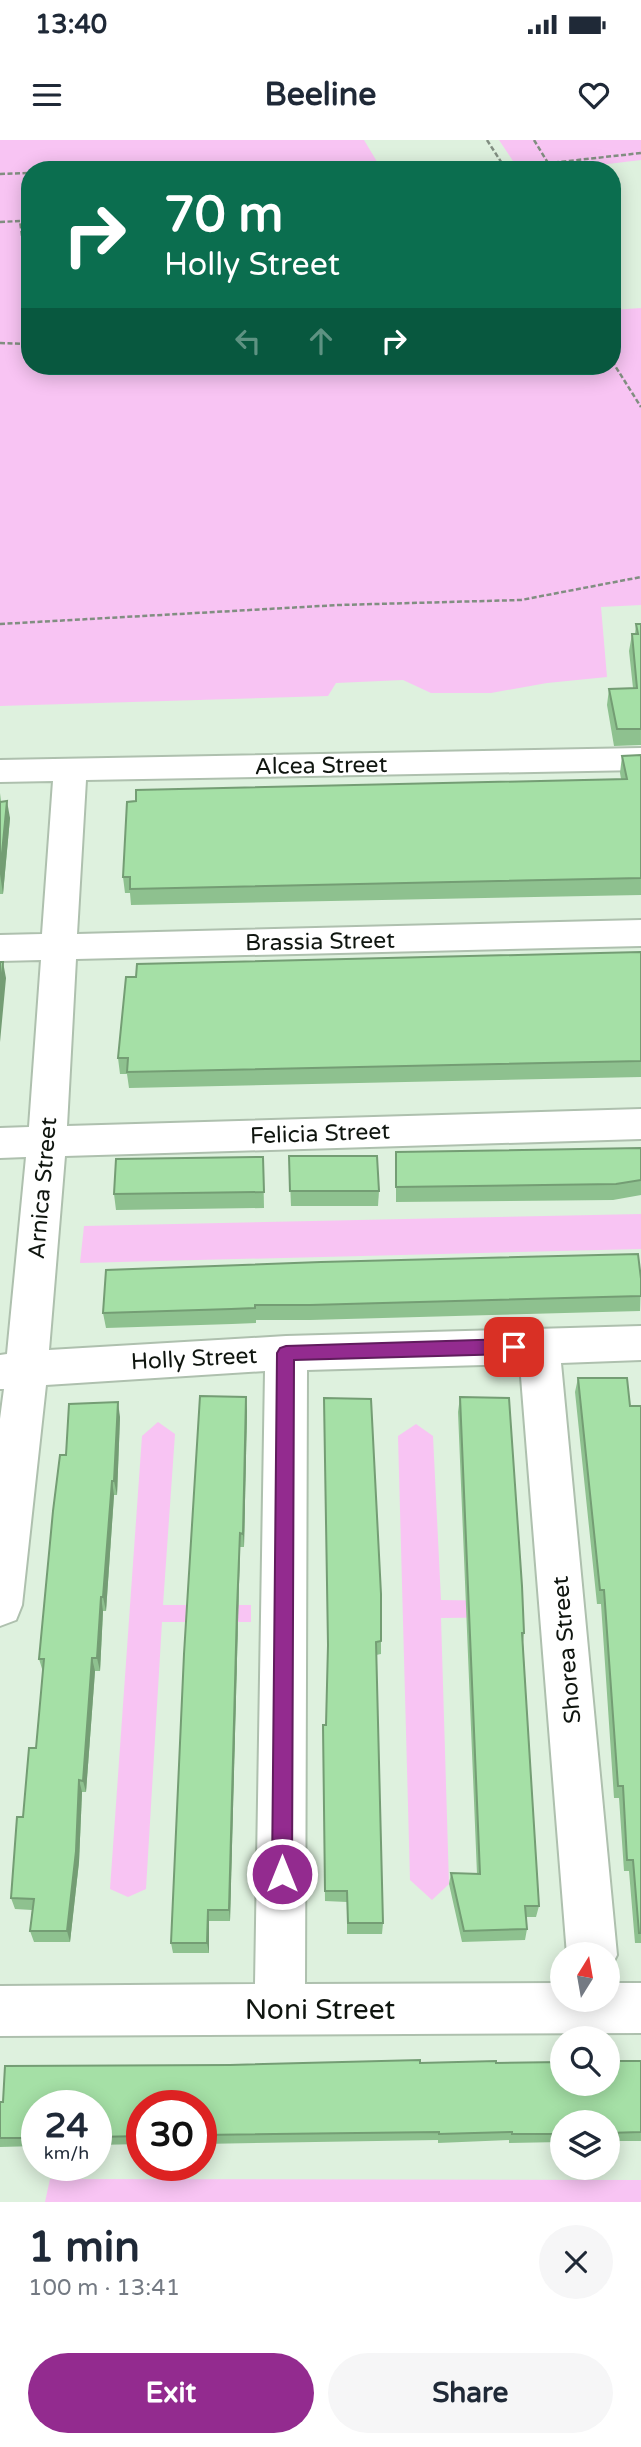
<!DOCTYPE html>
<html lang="en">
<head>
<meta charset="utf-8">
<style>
  body { margin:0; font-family:"Varela Round",sans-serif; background:#f6f6f7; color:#1f2937; height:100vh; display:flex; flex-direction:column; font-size:26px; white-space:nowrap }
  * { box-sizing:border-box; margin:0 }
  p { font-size:23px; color:#747a83 }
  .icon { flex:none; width:38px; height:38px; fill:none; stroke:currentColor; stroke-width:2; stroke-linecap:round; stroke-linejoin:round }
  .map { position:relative; height:2062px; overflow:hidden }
  .sheet { display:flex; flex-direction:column; background:#fff; flex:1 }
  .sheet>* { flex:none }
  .guide { position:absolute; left:21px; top:21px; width:600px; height:214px; border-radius:28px; box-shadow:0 4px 18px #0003; background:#0b6e4f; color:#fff; overflow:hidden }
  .needle { width:46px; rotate:11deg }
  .fabs { position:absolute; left:550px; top:1802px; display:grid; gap:14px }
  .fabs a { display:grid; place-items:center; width:70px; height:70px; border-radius:50%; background:#fff; box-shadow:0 4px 18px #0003; font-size:35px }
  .speed { position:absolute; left:21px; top:1950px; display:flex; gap:14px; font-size:35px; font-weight:700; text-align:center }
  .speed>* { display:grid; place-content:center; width:91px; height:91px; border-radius:50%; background:#fff; box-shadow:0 4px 18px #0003; line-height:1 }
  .speed small { font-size:18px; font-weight:400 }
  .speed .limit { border:10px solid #d22; background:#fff; color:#111 }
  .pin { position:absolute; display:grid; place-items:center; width:60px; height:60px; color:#fff; margin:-30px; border-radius:14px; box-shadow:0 4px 10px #0006 }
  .me { position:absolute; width:77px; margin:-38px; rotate:0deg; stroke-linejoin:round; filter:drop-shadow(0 0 5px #0008) }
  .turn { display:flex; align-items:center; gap:24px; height:147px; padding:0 28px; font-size:32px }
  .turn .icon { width:91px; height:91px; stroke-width:2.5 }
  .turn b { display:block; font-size:49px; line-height:60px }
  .lanes { display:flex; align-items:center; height:66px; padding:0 28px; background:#0003; justify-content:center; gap:35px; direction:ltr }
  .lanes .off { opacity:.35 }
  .round { display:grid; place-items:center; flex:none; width:74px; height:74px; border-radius:37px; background:#f6f6f7 }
  .headline { display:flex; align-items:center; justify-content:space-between; height:119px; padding:0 28px }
  h1 { font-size:42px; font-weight:800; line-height:52px }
  .action { display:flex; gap:14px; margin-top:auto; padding:14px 28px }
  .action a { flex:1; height:80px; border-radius:42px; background:#932b8f; color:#fff; font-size:28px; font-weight:800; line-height:80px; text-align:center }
  .action a+a { background:#f6f6f7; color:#1f2937 }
  .status { display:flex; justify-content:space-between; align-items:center; height:49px; padding:0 35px; background:#fff; direction:ltr }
  .status svg { height:19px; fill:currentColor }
  header { display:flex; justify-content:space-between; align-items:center; height:91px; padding:0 28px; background:#fff; font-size:32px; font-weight:800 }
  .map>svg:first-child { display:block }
  .green { fill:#f8c4f3 }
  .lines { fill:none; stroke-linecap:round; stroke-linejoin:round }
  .street-casing { stroke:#aec0ae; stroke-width:4 }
  .path { stroke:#818e81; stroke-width:2.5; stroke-dasharray:5 2.5; stroke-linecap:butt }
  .street { fill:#fff; fill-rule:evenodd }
  .wall { fill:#8ec18f }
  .shaded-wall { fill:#749d74 }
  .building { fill:#a5e0a6; stroke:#749d74; stroke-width:2 }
  .route { fill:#932b8f; stroke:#601c5d; stroke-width:2 }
  .labels { text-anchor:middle; stroke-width:5; stroke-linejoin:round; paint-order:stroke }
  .street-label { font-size:23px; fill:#0f150f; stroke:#fff }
  .near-street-label { font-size:28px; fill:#0f150f; stroke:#fff }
</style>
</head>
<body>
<div class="status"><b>13:40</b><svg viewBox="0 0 49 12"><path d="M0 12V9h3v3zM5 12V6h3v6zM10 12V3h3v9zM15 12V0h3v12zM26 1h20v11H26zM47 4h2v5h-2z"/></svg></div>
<header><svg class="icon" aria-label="menu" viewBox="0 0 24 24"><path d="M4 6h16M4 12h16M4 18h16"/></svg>Beeline<svg class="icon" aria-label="heart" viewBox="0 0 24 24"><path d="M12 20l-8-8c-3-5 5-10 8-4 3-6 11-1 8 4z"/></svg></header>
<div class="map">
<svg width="641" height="2062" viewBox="0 0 641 2062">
  <rect width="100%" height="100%" fill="#def1de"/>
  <!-- green -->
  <g class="green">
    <polygon points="0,0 364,0 382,30 30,30 30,226 612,226 613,170 641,168 641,465 601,467 607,537 547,543 491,553 431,553 403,540 336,543 328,556 0,566"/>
    <polygon points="499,0 641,0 641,20 558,30 519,30"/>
    <polygon points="641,1074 641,1109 80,1123 84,1086"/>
    <polygon points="158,1282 175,1294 163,1465 251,1465 251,1482 162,1482 146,1749 128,1757 110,1749 142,1296"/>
    <polygon points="416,1284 433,1296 441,1460 519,1461 520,1477 441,1478 449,1744 432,1760 410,1740 398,1296"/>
    <polygon points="50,2039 641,2040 641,2062 45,2062"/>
  </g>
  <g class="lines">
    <defs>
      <polygon id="street" points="641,608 641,630 86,640 77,794 641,780 641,806 76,819 67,986 641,969 641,999 65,1016 49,1210 286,1196 641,1186 641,1220 561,1223 617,1815 607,1834 607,1815 567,1815 520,1224 307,1230 305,1844 562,1843 562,1860 607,1860 607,1843 641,1843 641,1893 0,1896 0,1846 255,1844 265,1231 46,1245 22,1465 16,1480 0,1486 0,1279 4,1249 0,1249 0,1215 7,1214 26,1017 0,1018 0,988 29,987 41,820 0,821 0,795 42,794 53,641 0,642 0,620"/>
    </defs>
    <!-- street casing -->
    <use href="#street" class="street-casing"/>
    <!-- path -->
    <g class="path">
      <polyline points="487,0 505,28 641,13"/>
      <polyline points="534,0 548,23"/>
      <polyline points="0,34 30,33"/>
      <polyline points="0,82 20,81 30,154"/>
      <polyline points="0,203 30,204"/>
      <polyline points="612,221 641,267"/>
      <polyline points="0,484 339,465 521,460 641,437"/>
    </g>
    <!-- street -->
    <use href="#street" class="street"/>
  </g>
  <!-- wall -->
  <g class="wall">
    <polygon points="636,484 641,484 641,605 614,606 607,565 609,549 633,548 629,511 632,494 635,494"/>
    <polygon points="641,615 641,755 131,765 130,753 125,753 123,737 621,639 620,633 622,616"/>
    <polygon points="0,653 1,661 10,678 3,754 0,754"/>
    <polygon points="641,812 641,937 129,948 127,934 120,934 118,918 136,837"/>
    <polygon points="641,1008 641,1055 613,1060 396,1062 396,1012"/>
    <polygon points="289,1016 379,1051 378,1066 291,1066"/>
    <polygon points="263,1017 264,1068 116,1070 114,1054"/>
    <polygon points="641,1139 640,1171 310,1180 256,1180 256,1183 232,1184 106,1188 103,1173"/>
    <polygon points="578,1238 630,1266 641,1266 641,1803 635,1803 629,1731 624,1731 619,1658 614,1658 601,1464 597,1464 575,1252"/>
    <polygon points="246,1257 247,1271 244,1407 240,1407 230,1781 209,1781 209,1813 173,1813 171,1803"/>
    <polygon points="460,1257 524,1493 523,1503 539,1766 536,1777 526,1777 527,1789 525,1800 462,1802 449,1744 451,1733 477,1734 458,1272"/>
    <polygon points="120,1277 117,1355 114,1355 106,1471 103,1471 100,1531 95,1531 86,1652 82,1652 79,1722 70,1802 34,1802 30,1791 32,1770 15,1769 11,1758 23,1677 36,1608 43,1532 39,1519 66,1315"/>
    <polygon points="381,1501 381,1514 376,1515 383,1783 382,1794 347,1794 347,1762 325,1761 323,1585 326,1585 328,1511"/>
    <polygon points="641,1921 641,2001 607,2001 607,1983 562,1983 562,2002 509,2003 509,2000 438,2003 438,2000 201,2004 201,1965 142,1965 142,2004 96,2005 96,1965 37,1965 37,2006 0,2007 0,1962 230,1925 420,1923 496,1923"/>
  </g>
  <!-- shaded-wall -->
  <g class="shaded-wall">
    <polygon points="7,661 10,678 3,754 0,734"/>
    <polygon points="3,822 6,838 0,902 0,855"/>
    <polygon points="246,1257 247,1271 244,1407 243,1394"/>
    <polygon points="118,1262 120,1277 117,1355 114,1341"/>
    <polygon points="112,1341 114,1355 106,1471 103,1457"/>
    <polygon points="240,1393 240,1407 230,1781 229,1770"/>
    <polygon points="101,1457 103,1471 100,1531 97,1518"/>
    <polygon points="92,1518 95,1531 86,1652 83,1641"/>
    <polygon points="79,1640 82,1652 79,1722 70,1802 67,1791"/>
    <polygon points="208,1770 209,1781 209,1813 207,1803"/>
  </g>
  <!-- building -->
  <g class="building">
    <polygon points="636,484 641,484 641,589 617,589 609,549 637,548 632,494 638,494"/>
    <polygon points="641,615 641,738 130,749 130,737 123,737 127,662 136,661 136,650 627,639 622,616"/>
    <polygon points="7,661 0,734 0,662"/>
    <polygon points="641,812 641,921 127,932 128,918 118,918 126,837 136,837 137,824"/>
    <polygon points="0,822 3,822 0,855"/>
    <polygon points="641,1008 641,1040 616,1044 396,1047 396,1012"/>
    <polygon points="289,1016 377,1016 379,1051 290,1051"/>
    <polygon points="263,1017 264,1052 114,1054 116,1019"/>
    <polygon points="638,1114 641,1139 641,1156 310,1165 255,1165 255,1168 231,1169 103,1173 106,1130 321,1122"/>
    <polygon points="578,1238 627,1238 630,1266 641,1266 641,1793 639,1793 633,1720 627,1720 623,1646 618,1646 604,1450 600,1450"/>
    <polygon points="200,1256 246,1257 243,1394 240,1393 237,1469 229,1770 208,1770 207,1803 171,1803 184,1514"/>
    <polygon points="460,1257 509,1258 522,1446 524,1493 522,1493 539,1766 525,1766 527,1789 464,1791 451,1733 480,1734"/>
    <polygon points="324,1258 371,1259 381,1454 381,1501 376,1502 383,1783 348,1783 347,1751 325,1751 323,1585 326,1585 328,1505"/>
    <polygon points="118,1262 114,1341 112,1341 103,1457 101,1457 97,1518 92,1518 83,1641 79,1640 76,1711 67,1791 30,1791 34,1759 11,1758 17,1677 23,1677 29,1608 36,1608 44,1519 39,1519 53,1371 60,1315 66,1315 69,1264"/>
    <polygon points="420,1920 420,1923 496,1921 496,1923 562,1922 562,1944 607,1944 607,1921 641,1921 641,1992 607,1993 607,1983 562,1983 562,1994 512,1994 512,1992 439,1994 439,1992 201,1995 201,1965 142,1965 142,1996 96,1997 96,1965 37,1965 37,1998 0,1998 0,1962 3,1962 5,1926 230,1925"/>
  </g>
  <!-- route -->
  <polygon class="route" points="514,1199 520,1202 523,1207 520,1212 514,1214 294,1220 292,1734 289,1741 282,1744 275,1741 272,1734 277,1213 280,1208 286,1206"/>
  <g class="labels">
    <!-- street labels -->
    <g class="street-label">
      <text transform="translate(321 625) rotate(-1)" y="8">Alcea Street</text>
      <text transform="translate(320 801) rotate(-1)" y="8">Brassia Street</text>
      <text transform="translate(320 993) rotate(-2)" y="8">Felicia Street</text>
      <text transform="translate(42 1048) rotate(-85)" y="8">Arnica Street</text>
      <text transform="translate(194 1218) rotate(-3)" y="8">Holly Street</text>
      <text transform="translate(566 1510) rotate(-95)" y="8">Shorea Street</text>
    </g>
    <!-- near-street labels -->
    <g class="near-street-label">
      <text x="320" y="1879">Noni Street</text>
    </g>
  </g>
</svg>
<div class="fabs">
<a><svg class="needle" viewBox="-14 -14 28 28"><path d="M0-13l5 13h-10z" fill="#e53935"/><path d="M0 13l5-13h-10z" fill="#747a83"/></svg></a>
<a><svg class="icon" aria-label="search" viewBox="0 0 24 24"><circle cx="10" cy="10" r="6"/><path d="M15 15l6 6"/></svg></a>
<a><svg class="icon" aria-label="layers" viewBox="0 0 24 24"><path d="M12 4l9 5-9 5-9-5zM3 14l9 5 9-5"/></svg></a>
</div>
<div class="speed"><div>24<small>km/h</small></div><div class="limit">30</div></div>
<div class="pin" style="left:514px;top:1207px;background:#d93025"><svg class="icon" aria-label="arrive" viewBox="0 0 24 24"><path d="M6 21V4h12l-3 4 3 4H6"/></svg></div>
<svg class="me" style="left:282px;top:1734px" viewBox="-20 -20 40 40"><circle r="17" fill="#932b8f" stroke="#fff" stroke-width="3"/><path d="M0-11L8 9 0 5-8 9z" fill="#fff"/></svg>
<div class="guide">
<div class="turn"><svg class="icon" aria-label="right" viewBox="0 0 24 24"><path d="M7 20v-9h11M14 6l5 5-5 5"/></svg><div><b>70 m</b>Holly Street</div></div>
<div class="lanes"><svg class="icon off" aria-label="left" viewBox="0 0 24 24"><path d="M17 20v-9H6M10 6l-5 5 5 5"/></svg><svg class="icon off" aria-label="ahead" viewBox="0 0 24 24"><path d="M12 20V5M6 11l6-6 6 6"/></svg><svg class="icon" aria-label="right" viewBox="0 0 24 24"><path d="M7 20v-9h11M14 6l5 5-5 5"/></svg></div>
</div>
</div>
<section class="sheet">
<div class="headline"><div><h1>1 min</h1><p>100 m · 13:41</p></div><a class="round"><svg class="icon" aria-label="close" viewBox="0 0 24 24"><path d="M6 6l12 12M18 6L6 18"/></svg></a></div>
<div class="action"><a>Exit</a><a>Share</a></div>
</section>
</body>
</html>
